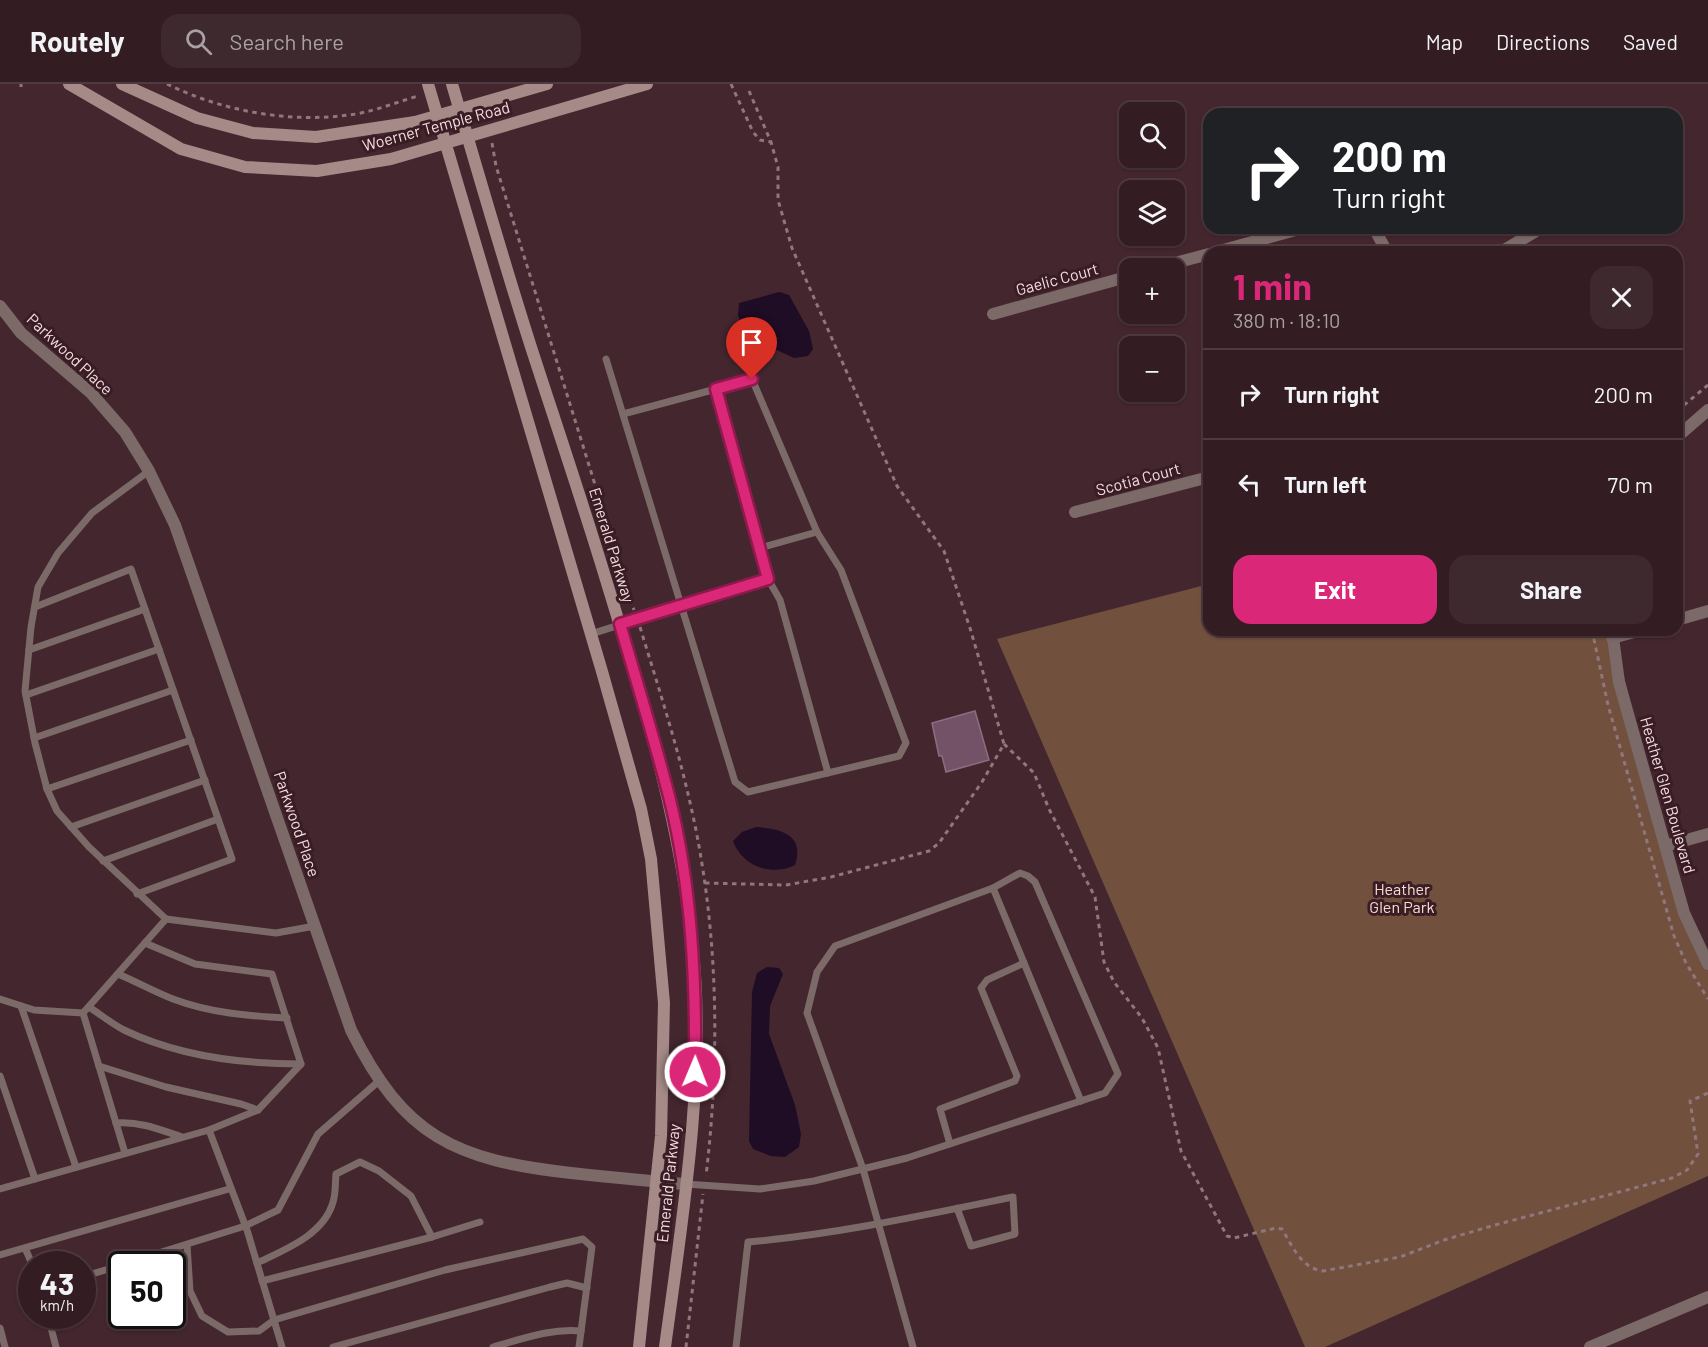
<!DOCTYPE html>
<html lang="en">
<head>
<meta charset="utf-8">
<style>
  body { margin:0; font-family:Barlow,sans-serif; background:#3e292f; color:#f1f3f6; height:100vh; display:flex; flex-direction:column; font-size:22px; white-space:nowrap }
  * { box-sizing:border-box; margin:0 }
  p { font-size:20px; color:#a9a1a5 }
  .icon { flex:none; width:33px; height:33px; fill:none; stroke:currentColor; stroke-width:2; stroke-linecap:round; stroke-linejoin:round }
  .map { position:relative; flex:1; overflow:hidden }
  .drawer { position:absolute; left:1203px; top:162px; width:480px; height:390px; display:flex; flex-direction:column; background:#331c22; border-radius:18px; box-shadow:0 2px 4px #0004,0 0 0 2px #4e3a40 }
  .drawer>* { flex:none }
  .banner { position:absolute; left:1203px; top:24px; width:480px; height:126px; border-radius:18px; box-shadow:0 2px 4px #0004,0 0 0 2px #4e3a40; background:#202124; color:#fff; overflow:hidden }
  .fabs { position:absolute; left:1119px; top:18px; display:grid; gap:12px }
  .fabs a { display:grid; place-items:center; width:66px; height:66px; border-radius:12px; background:#331c22; box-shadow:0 2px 4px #0004,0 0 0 2px #4e3a40; font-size:30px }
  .speed { position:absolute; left:18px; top:1167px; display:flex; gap:12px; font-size:30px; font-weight:700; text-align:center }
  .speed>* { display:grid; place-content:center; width:78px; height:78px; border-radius:50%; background:#331c22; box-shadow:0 2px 4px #0004,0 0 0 2px #4e3a40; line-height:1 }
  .speed small { font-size:15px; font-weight:400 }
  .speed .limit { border:3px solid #111; border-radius:9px; background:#fff; color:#111 }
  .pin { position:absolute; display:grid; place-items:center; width:51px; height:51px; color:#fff; margin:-62px -26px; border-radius:50% 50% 50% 0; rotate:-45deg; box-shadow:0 0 6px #0007 }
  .pin .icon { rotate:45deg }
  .me { position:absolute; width:66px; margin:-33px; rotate:1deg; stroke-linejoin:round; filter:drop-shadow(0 0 4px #0008) }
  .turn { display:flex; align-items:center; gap:21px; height:126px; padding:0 30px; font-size:27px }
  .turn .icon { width:78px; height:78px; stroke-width:2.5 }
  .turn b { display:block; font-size:42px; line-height:51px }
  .round { display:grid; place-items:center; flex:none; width:63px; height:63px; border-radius:18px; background:#3e292f }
  .head { display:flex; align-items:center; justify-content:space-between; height:102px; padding:0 30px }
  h1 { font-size:36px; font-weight:700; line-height:45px; color:#db2777 }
  .action { display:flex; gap:12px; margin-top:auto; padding:12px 30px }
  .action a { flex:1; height:69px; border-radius:18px; background:#db2777; color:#fff; font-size:24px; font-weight:700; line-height:69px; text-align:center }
  .action a+a { background:#3e292f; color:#f1f3f6 }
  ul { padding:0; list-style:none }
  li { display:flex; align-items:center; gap:18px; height:90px; padding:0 30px; border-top:2px solid #4e3a40 }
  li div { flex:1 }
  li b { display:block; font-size:22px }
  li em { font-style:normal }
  header { display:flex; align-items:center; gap:36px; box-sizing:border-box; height:84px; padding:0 30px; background:#331c22; border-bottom:2px solid #4e3a40 }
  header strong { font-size:28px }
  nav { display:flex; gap:33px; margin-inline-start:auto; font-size:21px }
  .search { width:420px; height:54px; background:#3e292f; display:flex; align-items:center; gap:15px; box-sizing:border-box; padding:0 21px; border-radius:18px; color:#a9a1a5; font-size:22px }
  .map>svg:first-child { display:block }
  .green { fill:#72503e }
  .water { fill:#1f0c25 }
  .building { fill:#735268; stroke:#8c6d81; stroke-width:1.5 }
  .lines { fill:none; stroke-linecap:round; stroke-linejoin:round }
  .path { stroke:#90767d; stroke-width:3; stroke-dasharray:4.5 4.5; stroke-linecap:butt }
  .lane { stroke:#7b6a68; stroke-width:7 }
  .street { stroke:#7b6a68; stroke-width:12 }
  .secondary { stroke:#a58a87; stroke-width:12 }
  .route-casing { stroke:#8e194d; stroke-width:15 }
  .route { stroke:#db2777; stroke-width:10 }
  .labels { text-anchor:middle; stroke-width:6; stroke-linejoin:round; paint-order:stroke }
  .street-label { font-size:16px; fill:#f3dee2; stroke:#3a1c24 }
  .park-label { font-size:16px; fill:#f7ddd0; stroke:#3a1c24 }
</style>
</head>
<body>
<header>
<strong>Routely</strong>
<div class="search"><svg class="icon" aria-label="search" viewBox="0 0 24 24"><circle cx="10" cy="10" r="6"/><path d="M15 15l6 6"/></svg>Search here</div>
<nav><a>Map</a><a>Directions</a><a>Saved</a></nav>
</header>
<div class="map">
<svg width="1708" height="1263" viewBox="0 0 1708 1263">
  <rect width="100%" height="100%" fill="#44262e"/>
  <!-- green -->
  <polygon class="green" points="1209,500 1209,546 1612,546 1684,829 1708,880 1708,1092 1325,1263 1305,1263 997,555"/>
  <!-- water -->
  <g class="water">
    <polygon points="779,208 789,211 809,247 813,265 808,272 794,274 760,258 746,248 738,232 739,219"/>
    <path d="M 756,743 C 780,745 805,750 795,781 C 771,793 742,782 733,757 L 742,748 Z"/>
    <polygon points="767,883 779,884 783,890 770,922 769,950 795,1021 801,1050 799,1063 785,1073 771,1072 753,1065 749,1057 752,908 757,889"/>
  </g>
  <!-- building -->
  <polygon class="building" points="975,627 989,676 946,688 942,672 939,672 932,639"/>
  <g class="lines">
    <!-- path -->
    <g class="path">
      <polyline points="21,0 21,3"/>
      <path d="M 167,0 C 224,28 293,40 356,30 C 378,26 397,18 418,12"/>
      <polyline points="731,0 753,48 760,56 771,58"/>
      <polyline points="492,59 496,82 634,526"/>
      <polyline points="1677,327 1708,301"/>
      <path d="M 640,543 C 657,599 675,654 688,710 C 718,834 721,965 706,1092"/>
      <polyline points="1592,546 1608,621 1674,852 1686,879 1708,915"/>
      <path d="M 1004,660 L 1034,689 L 1049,725 L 1095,813 L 1104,878 L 1114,898 L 1142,934 L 1158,964 L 1181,1067 L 1227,1152 L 1234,1154 L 1276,1144 L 1282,1145 C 1293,1163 1301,1184 1323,1187 L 1400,1173 L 1444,1156 L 1495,1141 L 1672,1094 L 1687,1086 L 1698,1070 L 1690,1017 L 1708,1009"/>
      <polyline points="705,799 786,801 831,793 929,767 939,759 982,698 1004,660 970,544 944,467 897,402 792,164 778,116 778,83 771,58 749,7"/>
      <polyline points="686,1263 703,1110"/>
    </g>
    <!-- lane -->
    <g class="lane">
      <polyline points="623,330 716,305"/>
      <polyline points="760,464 817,448"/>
      <polyline points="768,495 780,516 828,689"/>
      <polyline points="35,523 131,485 232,775 137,810"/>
      <path d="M 591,550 C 650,531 709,513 768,495 L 716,305 L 752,295 L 817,448 L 841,486 L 906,659 L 899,672 L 748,708 L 735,698 L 606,275"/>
      <polyline points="29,566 145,525"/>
      <polyline points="26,611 159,565"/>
      <polyline points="34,654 173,606"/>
      <polyline points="47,705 191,656"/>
      <polyline points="71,743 205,696"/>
      <polyline points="103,777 218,735"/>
      <polyline points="993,804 1081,1017"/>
      <polyline points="166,835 276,849 315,842"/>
      <polyline points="145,859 195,880 272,890 301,980 258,1026 209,1046"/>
      <path d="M 118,890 C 137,898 155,908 173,915 C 210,929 249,932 287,934"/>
      <polyline points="0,915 34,926 83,929 166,835 89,763 57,727 47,705 35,659 25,607 31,543 38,503 58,469 92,429 149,387"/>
      <polyline points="21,922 76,1083"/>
      <path d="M 89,923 C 100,930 112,940 124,946 C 178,972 242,980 301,980"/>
      <polyline points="83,929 125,1069"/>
      <polyline points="99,982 166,1003 241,1020 258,1026"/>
      <polyline points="0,992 35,1095"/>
      <path d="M 116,1039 C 140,1037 161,1046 182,1053"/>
      <polyline points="950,1060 940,1025 1015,997 1017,992 981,904 987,896 1024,879"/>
      <polyline points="685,1100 760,1105 814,1097 907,1074 1105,1009 1118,990 1035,798 1028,792 1020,789 993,804 835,862 817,888 807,929 863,1085 913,1263"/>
      <polyline points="0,1105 209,1046 247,1146 282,1263"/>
      <polyline points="432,1153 480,1138"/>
      <polyline points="187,1161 190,1207 202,1232 228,1248 259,1247 274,1236 445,1186 583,1155 592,1163 579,1263"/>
      <polyline points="25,1164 32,1180"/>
      <polyline points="0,1171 229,1105"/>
      <path d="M 257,1179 C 284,1166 324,1151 333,1118 C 336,1109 335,1099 336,1090 L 360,1078 L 379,1087 L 411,1112 L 432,1153 L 262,1197"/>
      <polyline points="123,1180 245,1142 278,1126 318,1050 379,997"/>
      <polyline points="82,1193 122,1181"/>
      <polyline points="48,1232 56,1263"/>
      <polyline points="0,1244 5,1263"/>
      <polyline points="333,1263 550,1203 567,1199 587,1204"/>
      <path d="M 493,1263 C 522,1255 551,1244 581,1247"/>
      <path d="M 736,1263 L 748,1158 C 837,1150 925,1131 1013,1113 L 1015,1150 L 971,1162 L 957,1124"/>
    </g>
    <!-- street -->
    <g class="street">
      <polyline points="1374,144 1387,168"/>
      <polyline points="1216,168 1303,144"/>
      <polyline points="1501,168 1541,144"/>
      <polyline points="1156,184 1209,170"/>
      <path d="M 0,222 L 21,249 L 91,309 L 125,348 L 149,387 L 175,441 L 351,946 C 404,1053 455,1076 571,1089 C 609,1093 647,1097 685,1100"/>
      <polyline points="993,230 1130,192"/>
      <polyline points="1677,353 1708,326"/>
      <polyline points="1075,428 1209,393"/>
      <polyline points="1677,536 1708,527"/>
      <polyline points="1612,546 1619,598 1684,829 1708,880"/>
      <polyline points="1612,554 1642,546"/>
      <polyline points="1665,762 1708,750"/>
      <polyline points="1590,1263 1708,1213"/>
    </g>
    <!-- secondary -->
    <g class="secondary">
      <polyline points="69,0 181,65 245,83 317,87 391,75 647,0"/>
      <polyline points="122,0 197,34 253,49 316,53 415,38 547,0"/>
      <polyline points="428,0 601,584 641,725 651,775 664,919 661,1052 639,1263"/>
      <path d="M 452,0 C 478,88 503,176 531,263 C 555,337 580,411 603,486 C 641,611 681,736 693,867 C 706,993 682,1137 665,1263"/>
    </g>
  </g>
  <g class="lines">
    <defs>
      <path id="route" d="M 695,988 C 696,897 692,805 670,716 C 655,657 637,599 620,540 L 768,495 L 716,305 L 752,295"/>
    </defs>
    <!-- route casing -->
    <use href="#route" class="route-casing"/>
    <!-- route -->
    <use href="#route" class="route"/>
  </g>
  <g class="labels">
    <!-- street labels -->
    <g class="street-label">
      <text transform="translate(436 42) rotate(-15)" y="6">Woerner Temple Road</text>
      <text transform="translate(1057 195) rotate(-15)" y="6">Gaelic Court</text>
      <text transform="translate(70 270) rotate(43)" y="6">Parkwood Place</text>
      <text transform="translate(1138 395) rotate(-15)" y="6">Scotia Court</text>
      <text transform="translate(612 461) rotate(73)" y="6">Emerald Parkway</text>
      <text transform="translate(1668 711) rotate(74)" y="6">Heather Glen Boulevard</text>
      <text transform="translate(297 740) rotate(71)" y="6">Parkwood Place</text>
      <text transform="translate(668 1099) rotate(-84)" y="6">Emerald Parkway</text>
    </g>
    <!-- park labels -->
    <g class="park-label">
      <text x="1402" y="811">Heather<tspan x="1402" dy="18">Glen Park</tspan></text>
    </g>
  </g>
</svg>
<div class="fabs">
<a><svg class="icon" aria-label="search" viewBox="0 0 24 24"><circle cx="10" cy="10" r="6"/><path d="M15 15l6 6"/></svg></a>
<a><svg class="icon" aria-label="layers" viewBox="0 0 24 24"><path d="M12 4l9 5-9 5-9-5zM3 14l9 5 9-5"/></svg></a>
<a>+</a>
<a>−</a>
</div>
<div class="speed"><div>43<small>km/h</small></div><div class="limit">50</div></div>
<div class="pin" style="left:752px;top:295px;background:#d93025"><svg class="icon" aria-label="arrive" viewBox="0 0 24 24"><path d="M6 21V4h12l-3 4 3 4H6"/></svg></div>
<svg class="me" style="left:695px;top:988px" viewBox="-20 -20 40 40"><circle r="17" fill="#db2777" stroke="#fff" stroke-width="3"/><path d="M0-11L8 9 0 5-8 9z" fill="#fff"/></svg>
<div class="banner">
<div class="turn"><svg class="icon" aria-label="right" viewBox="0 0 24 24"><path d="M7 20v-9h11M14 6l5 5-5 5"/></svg><div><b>200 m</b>Turn right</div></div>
</div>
<section class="drawer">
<div class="head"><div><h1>1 min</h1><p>380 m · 18:10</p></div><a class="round"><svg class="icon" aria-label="close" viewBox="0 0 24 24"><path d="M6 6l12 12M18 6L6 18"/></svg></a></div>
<ul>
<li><svg class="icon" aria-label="right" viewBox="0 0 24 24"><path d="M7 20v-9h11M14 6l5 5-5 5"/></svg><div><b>Turn right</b></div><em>200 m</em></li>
<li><svg class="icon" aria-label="left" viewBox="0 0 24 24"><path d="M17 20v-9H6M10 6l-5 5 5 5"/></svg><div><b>Turn left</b></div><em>70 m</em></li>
</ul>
<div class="action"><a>Exit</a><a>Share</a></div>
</section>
</div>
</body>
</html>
